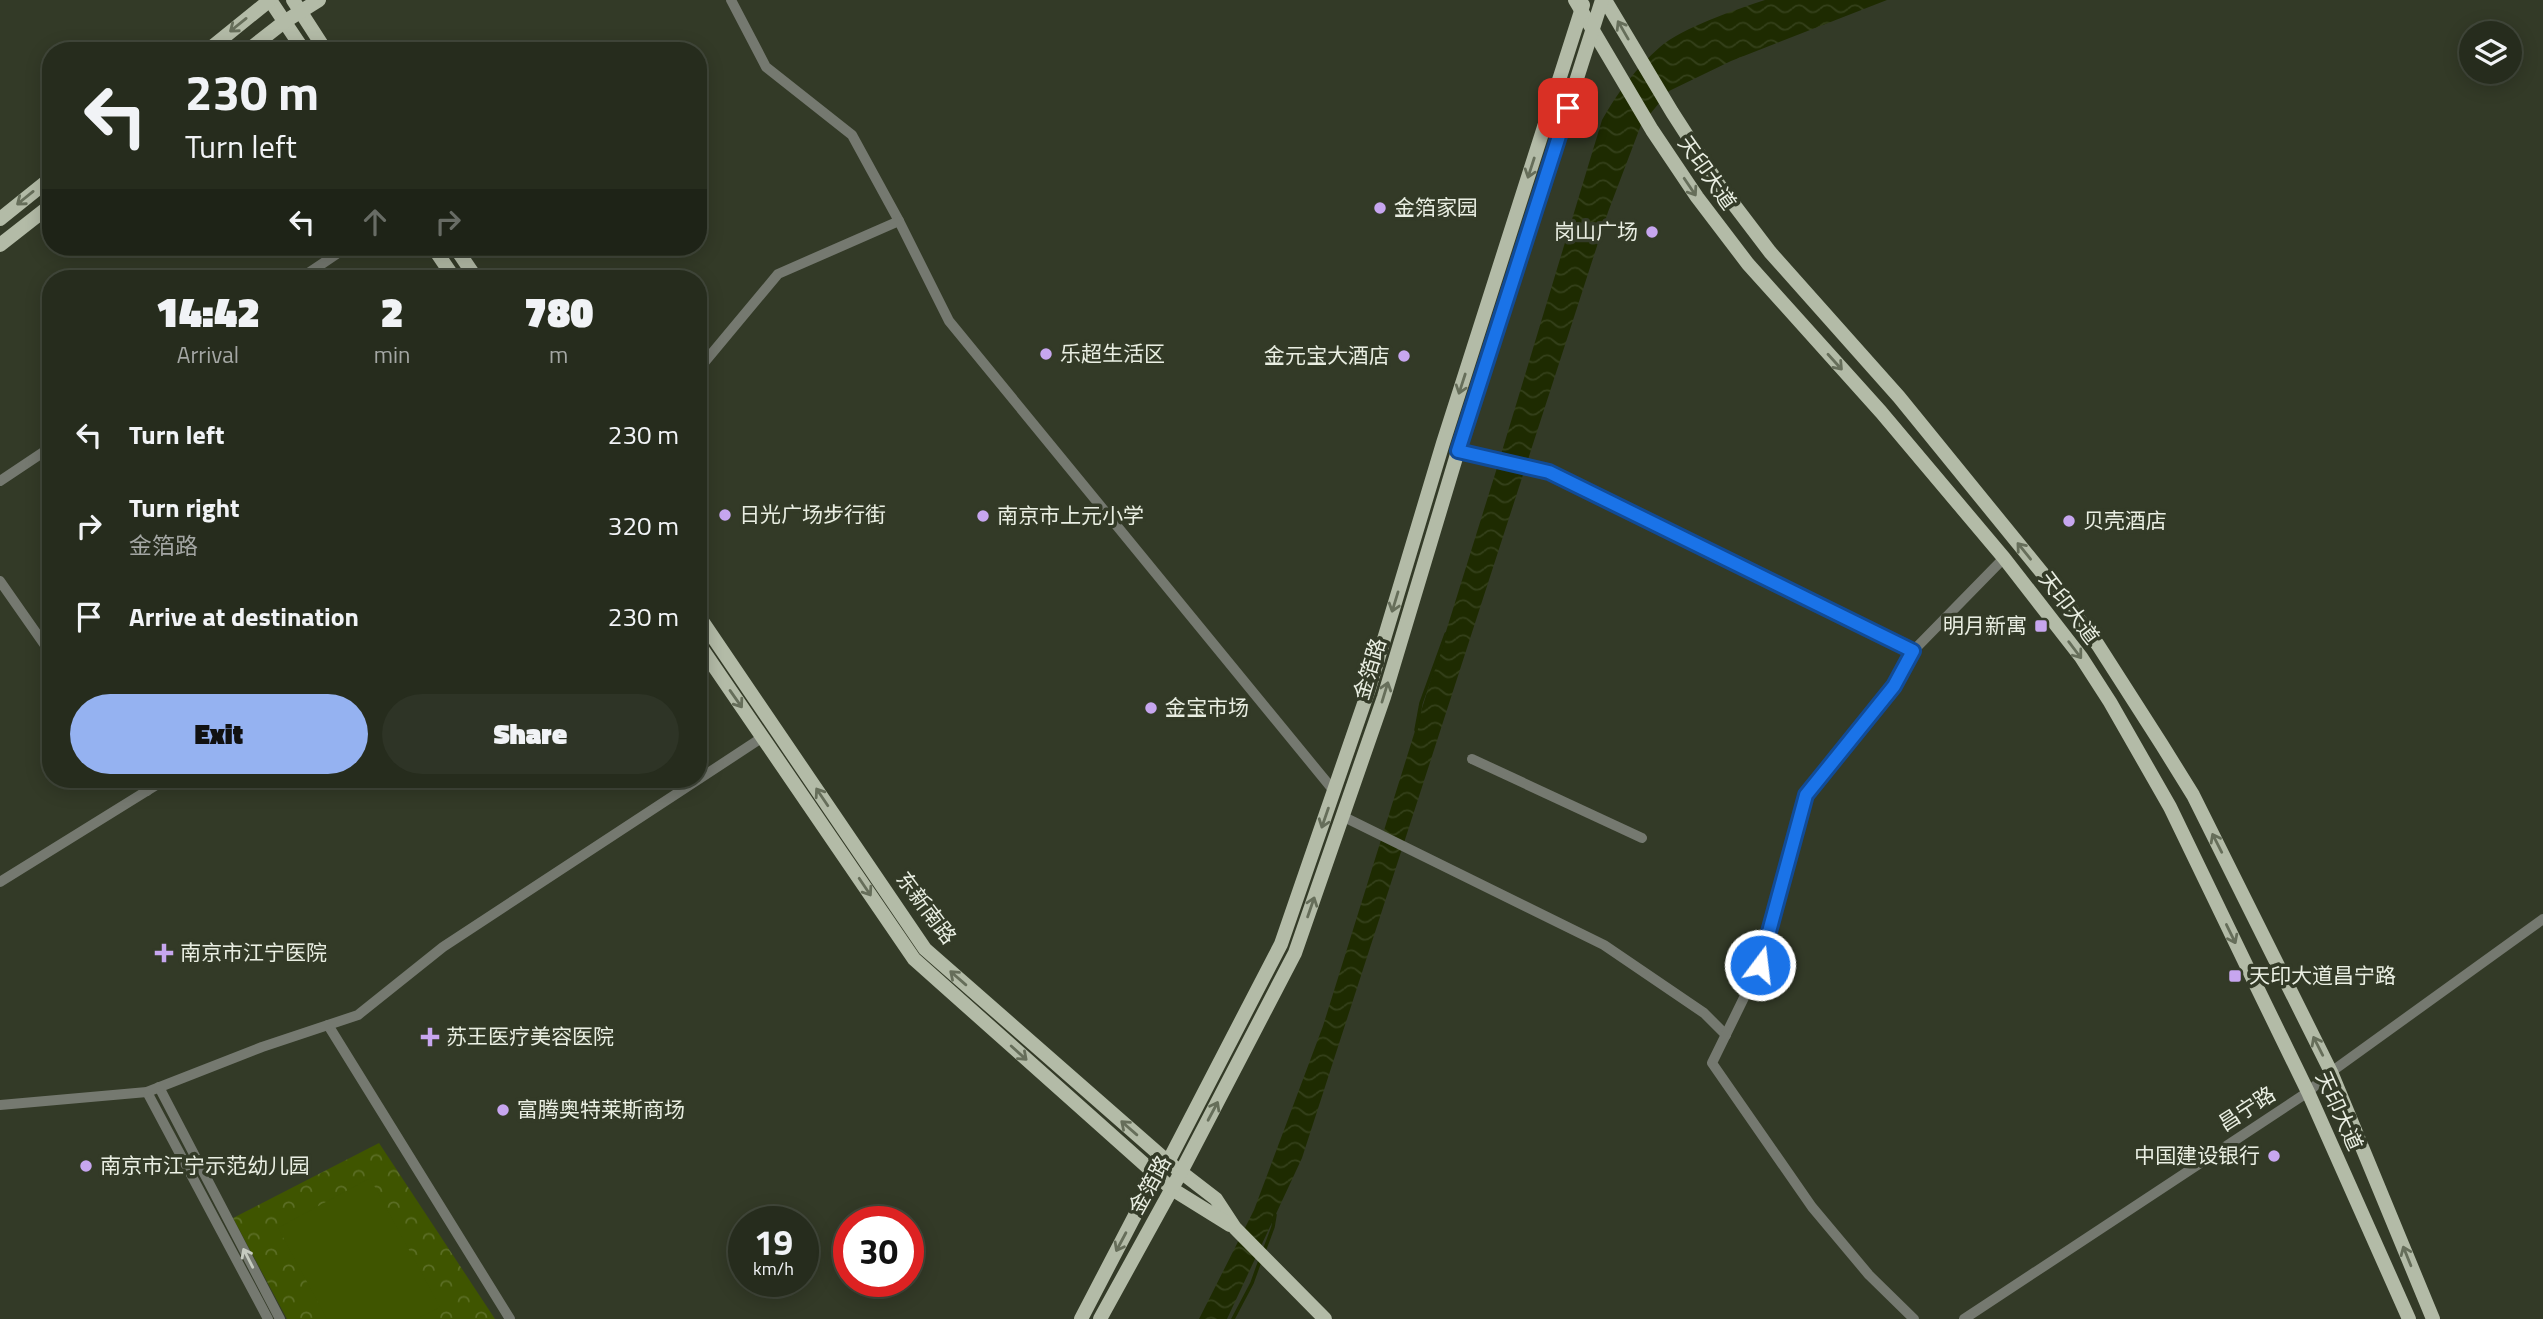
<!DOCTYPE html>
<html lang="en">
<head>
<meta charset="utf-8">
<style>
  body { margin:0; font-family:"Titillium Web","Noto Sans SC",sans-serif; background:#2e3426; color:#f1f3f6; height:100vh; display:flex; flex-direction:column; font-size:26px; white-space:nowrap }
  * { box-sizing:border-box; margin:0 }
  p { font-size:23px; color:#a4a7a4 }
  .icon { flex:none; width:38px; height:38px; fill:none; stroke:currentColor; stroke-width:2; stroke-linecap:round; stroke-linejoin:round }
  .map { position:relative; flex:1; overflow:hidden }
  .side { position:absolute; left:42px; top:270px; width:665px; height:518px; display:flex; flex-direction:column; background:#262c1d; border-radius:28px; box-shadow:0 4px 18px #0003,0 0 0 2px #42483b }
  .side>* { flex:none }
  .top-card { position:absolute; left:42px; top:42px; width:665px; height:214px; border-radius:28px; box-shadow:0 4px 18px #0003,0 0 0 2px #42483b; background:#262c1d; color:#f1f3f6; overflow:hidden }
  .tools { position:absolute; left:2459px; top:21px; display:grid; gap:14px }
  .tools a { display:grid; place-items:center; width:63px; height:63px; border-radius:50%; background:#262c1d; box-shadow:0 4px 18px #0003,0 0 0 2px #42483b; font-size:35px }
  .speed { position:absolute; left:728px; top:1206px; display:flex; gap:14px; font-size:35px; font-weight:700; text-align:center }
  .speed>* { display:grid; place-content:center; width:91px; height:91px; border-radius:50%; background:#262c1d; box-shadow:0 4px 18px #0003,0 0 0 2px #42483b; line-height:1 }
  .speed small { font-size:18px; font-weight:400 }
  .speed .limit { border:10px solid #d22; background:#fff; color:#111 }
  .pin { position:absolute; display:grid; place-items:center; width:60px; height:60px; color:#fff; margin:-30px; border-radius:14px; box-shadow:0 4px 10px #0006 }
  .me { position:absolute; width:77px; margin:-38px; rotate:15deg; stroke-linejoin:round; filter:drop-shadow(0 0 5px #0008) }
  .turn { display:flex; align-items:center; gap:24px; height:147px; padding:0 28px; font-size:32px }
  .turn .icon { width:91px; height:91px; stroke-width:2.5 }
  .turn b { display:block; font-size:49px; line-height:60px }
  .lanes { display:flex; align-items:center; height:66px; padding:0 28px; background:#0003; justify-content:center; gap:35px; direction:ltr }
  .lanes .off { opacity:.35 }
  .eta { display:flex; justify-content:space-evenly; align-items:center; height:119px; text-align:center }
  .eta b { font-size:42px; font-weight:800; line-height:49px }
  .button { display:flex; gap:14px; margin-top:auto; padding:14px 28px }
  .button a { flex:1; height:80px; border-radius:42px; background:#95b2f1; color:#111; font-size:28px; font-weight:800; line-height:80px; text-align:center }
  .button a+a { background:#2e3426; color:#f1f3f6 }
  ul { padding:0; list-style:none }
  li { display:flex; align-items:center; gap:21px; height:91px; padding:0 28px }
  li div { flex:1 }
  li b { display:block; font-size:26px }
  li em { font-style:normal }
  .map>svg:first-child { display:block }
  .forest { fill:url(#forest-crowns) }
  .pitch { fill:#3f5500 }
  .water { fill:url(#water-waves) }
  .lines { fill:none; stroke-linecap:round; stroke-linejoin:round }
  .stream { stroke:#1e2b01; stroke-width:3.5 }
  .minor { stroke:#757970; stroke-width:10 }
  .major { stroke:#b3bba7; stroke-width:14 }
  .oneway { stroke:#666e5a }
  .oneway2 { stroke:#c6cbc0 }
  .route-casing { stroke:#114b97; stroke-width:18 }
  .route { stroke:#1a73e8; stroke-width:12 }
  .poi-dot { fill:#c7a6ef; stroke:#333a27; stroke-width:2.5 }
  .labels { text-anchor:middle; stroke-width:7; stroke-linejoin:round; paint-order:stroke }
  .street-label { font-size:21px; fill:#e9eee2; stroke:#333a27 }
  .poi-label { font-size:21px; fill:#e9eee2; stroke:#333a27; text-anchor:start }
</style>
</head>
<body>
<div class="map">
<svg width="2543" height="1319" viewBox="0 0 2543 1319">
  <defs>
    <pattern id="forest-crowns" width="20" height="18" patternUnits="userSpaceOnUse" patternTransform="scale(1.75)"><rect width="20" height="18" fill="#3f5500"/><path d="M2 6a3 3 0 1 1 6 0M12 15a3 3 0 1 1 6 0" fill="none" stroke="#5b6e25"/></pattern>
    <pattern id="water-waves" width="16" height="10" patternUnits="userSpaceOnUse" patternTransform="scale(1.75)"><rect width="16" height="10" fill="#1e2b01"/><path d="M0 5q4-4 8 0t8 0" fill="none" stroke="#34401a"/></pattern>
  </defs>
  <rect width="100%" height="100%" fill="#333a27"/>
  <!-- forest -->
  <polygon class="forest" points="379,1143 495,1319 287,1319 233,1218"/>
  <!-- pitch -->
  <polygon class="pitch" points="370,1178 440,1307 417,1319 327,1319 278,1228"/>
  <!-- water -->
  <path class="water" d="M 1765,0 L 1887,0 L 1731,61 L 1669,91 L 1641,125 L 1608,212 L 1302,1158 L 1227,1319 L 1199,1319 L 1254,1210 L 1323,1026 L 1496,471 L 1602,120 C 1617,93 1637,67 1660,47 C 1681,28 1738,9 1765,0 Z"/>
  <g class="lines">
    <!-- stream -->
    <g class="stream">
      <polyline points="1416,730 1421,703 1446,634"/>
      <polyline points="1264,1251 1273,1227 1275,1215"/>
      <polyline points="1233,1319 1252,1283 1261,1258"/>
    </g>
    <!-- minor -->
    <g class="minor">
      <polyline points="731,0 766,67 852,135 899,221"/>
      <polyline points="301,278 347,247"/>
      <polyline points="698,370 778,274 899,221 949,321 1334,791"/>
      <polyline points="1458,451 1549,472 1913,651"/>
      <polyline points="0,481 51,447"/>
      <polyline points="0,581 51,654"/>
      <polyline points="1472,759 1642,838"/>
      <polyline points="138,779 147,791"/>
      <polyline points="1342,816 1604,945 1704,1013 1726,1035"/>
      <polyline points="0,882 166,779"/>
      <polyline points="328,1025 510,1319"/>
      <polyline points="159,1087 280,1319"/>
      <polyline points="147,1092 268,1319"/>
      <polyline points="0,1105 147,1092 262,1047 358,1015 443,947 763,737"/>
      <polyline points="1914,1319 1869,1275 1812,1207 1712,1063 1760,965 1806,795 1893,686 1913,651 2004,558"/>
      <polyline points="1964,1319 2308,1092 2331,1072 2543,919"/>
    </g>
    <!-- major -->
    <g class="major">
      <polyline points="270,0 304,51"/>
      <polyline points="293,0 326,51"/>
      <polyline points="1575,0 1652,130 1697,197 1748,264 1881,412 2004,558 2081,657 2110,702 2170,807 2252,977 2308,1092 2409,1319"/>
      <polyline points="1605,0 1672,112 1719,185 1770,252 1899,397 2065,601 2098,645 2162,745 2193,795 2331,1072 2433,1319"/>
      <polyline points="207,51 270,0"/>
      <polyline points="247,51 284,22 319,0"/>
      <polyline points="0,219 51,178"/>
      <polyline points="0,245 51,205"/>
      <polyline points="433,247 454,278"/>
      <polyline points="455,247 476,278"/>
      <polyline points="698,615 925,949 1168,1162 1216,1199 1235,1228 1325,1319"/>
      <polyline points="698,643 914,959 1172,1189 1230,1225"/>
      <polyline points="1081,1319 1156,1175 1168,1162 1281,944 1369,689 1443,443 1583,5"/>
      <polyline points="1100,1319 1181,1172 1295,953 1384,697 1458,451 1602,0"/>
    </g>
  </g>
  <!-- one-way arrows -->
  <defs><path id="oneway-shaft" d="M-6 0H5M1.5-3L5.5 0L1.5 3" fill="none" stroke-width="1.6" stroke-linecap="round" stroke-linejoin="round" transform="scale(1.75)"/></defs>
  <g class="oneway">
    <use href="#oneway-shaft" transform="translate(238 25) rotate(141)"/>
    <use href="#oneway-shaft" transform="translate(1623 30) rotate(-120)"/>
    <use href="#oneway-shaft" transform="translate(1531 168) rotate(108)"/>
    <use href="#oneway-shaft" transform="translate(1690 187) rotate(56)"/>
    <use href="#oneway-shaft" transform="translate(25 198) rotate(141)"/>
    <use href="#oneway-shaft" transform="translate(1835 362) rotate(48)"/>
    <use href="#oneway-shaft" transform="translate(1462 384) rotate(108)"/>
    <use href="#oneway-shaft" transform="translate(2024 551) rotate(-129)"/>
    <use href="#oneway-shaft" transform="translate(1395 602) rotate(107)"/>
    <use href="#oneway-shaft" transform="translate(2075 650) rotate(53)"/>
    <use href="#oneway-shaft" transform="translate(1385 692) rotate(-73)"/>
    <use href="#oneway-shaft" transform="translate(736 699) rotate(55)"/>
    <use href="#oneway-shaft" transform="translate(822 797) rotate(-124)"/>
    <use href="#oneway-shaft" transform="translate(1325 818) rotate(109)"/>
    <use href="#oneway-shaft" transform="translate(2217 843) rotate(-117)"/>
    <use href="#oneway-shaft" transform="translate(865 887) rotate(56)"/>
    <use href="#oneway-shaft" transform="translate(1311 907) rotate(-71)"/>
    <use href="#oneway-shaft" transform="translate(2231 934) rotate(64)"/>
    <use href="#oneway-shaft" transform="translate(958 978) rotate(-139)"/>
    <use href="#oneway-shaft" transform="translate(2318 1046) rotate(-117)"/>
    <use href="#oneway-shaft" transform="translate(1019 1053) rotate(42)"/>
    <use href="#oneway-shaft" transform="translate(1213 1111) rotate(-62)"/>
    <use href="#oneway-shaft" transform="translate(1129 1128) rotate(-139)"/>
    <use href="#oneway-shaft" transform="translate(1121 1242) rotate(118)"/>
    <use href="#oneway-shaft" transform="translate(2407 1256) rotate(-112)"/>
  </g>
  <use class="oneway2" href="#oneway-shaft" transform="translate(248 1258) rotate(-117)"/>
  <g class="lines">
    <defs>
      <polyline id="route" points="1568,108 1458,451 1549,472 1913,651 1894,686 1806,795 1760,965"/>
    </defs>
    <!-- route casing -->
    <use href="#route" class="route-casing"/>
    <!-- route -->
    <use href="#route" class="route"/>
  </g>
  <!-- markers -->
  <g class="poi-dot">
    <circle cx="1380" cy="208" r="7"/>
    <circle cx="1652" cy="232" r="7"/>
    <circle cx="1046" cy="354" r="7"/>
    <circle cx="1404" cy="356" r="7"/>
    <circle cx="725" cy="515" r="7"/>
    <circle cx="983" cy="516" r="7"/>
    <circle cx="2069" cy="521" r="7"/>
    <rect x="2034" y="619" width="14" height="14" rx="3.5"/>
    <circle cx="1151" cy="708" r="7"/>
    <path d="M160.5 942.5h7v7h7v7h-7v7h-7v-7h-7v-7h7z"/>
    <rect x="2228" y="969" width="14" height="14" rx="3.5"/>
    <path d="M426.5 1026.5h7v7h7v7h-7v7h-7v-7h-7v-7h7z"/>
    <circle cx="503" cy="1110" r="7"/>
    <circle cx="2274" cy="1156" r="7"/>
    <circle cx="86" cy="1166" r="7"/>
  </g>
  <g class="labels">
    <!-- street labels -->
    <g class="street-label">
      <text transform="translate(1707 173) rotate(55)" y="7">天印大道</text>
      <text transform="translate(2069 608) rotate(53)" y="7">天印大道</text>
      <text transform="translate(1370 669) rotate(-73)" y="7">金箔路</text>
      <text transform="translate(926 908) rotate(53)" y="7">东新南路</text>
      <text transform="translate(2247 1109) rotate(-33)" y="7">昌宁路</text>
      <text transform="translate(2339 1111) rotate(66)" y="7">天印大道</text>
      <text transform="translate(1150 1185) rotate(-61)" y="7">金箔路</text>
    </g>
    <!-- poi labels -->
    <g class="poi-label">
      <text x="1394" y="215">金箔家园</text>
      <text x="1638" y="239" text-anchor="end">岗山广场</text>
      <text x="1060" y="361">乐超生活区</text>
      <text x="1390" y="363" text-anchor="end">金元宝大酒店</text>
      <text x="739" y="522">日光广场步行街</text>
      <text x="997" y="523">南京市上元小学</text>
      <text x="2083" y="528">贝壳酒店</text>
      <text x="2027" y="633" text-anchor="end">明月新寓</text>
      <text x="1165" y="715">金宝市场</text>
      <text x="180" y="960">南京市江宁医院</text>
      <text x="2249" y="983">天印大道昌宁路</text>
      <text x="446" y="1044">苏王医疗美容医院</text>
      <text x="517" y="1117">富腾奥特莱斯商场</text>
      <text x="2260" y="1163" text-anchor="end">中国建设银行</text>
      <text x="100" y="1173">南京市江宁示范幼儿园</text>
    </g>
  </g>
</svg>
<div class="tools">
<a><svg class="icon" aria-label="layers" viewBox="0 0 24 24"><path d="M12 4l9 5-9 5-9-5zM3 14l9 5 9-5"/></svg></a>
</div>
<div class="speed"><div>19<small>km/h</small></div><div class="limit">30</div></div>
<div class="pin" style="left:1568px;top:108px;background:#d93025"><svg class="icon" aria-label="arrive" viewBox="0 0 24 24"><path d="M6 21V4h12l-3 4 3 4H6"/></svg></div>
<svg class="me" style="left:1760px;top:965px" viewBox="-20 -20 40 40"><circle r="17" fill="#1a73e8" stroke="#fff" stroke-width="3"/><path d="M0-11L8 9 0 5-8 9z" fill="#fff"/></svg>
<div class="top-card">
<div class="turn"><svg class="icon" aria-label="left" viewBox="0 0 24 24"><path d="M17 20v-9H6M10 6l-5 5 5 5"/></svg><div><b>230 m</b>Turn left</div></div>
<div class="lanes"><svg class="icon" aria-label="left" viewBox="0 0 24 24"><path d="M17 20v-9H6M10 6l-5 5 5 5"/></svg><svg class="icon off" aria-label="ahead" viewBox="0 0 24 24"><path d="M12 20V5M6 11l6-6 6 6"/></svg><svg class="icon off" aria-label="right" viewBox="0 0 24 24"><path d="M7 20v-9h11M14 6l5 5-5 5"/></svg></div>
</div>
<section class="side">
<div class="eta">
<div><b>14:42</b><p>Arrival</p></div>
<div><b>2</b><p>min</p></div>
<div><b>780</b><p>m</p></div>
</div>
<ul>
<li><svg class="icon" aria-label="left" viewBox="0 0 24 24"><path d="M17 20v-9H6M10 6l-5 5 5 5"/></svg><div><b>Turn left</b></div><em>230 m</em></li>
<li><svg class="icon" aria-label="right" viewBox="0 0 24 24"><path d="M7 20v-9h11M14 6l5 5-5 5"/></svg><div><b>Turn right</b><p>金箔路</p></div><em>320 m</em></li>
<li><svg class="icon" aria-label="arrive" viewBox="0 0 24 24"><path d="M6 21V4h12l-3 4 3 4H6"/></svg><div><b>Arrive at destination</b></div><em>230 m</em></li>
</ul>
<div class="button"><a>Exit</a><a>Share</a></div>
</section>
</div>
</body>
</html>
